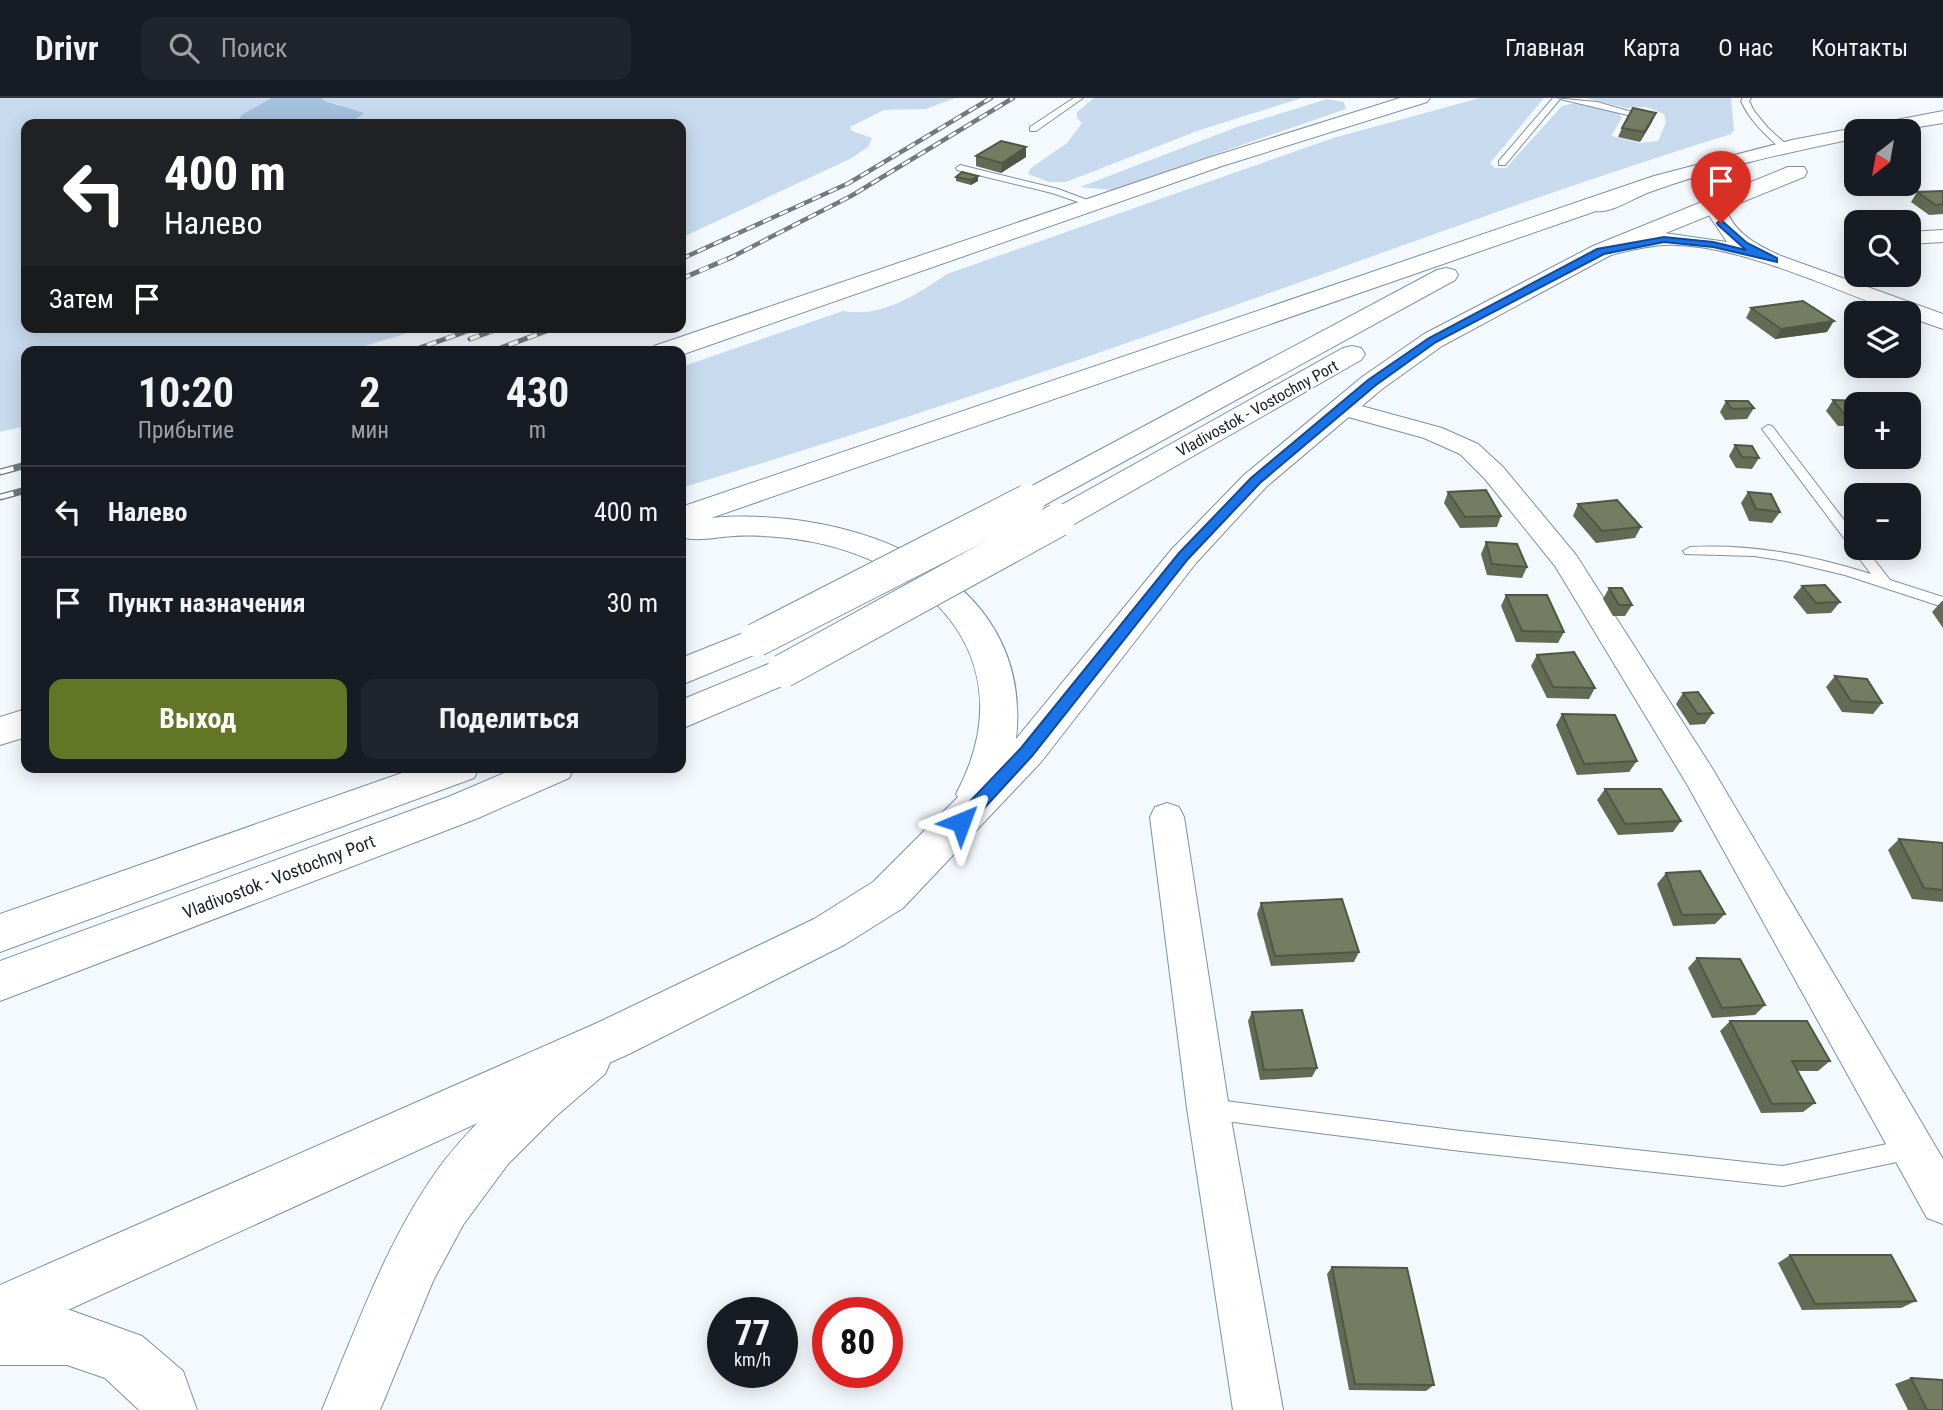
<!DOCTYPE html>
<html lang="ru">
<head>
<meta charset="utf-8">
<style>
  body { margin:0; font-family:"Roboto Condensed",sans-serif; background:#20242c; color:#f1f3f6; height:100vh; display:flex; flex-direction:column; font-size:26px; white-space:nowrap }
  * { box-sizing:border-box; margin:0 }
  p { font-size:23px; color:#9ea1a6 }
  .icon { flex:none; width:38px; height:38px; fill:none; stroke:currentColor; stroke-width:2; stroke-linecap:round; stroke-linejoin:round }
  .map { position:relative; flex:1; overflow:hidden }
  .side { position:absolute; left:21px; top:248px; width:665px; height:427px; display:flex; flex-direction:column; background:#171b24; border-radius:14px; box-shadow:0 4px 18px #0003 }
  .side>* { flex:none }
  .top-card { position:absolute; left:21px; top:21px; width:665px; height:214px; border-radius:14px; box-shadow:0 4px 18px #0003; background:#202124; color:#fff; overflow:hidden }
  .needle { width:46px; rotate:211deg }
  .fabs { position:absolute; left:1844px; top:21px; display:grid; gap:14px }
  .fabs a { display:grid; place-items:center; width:77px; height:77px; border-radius:14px; background:#171b24; box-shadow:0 4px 18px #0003; font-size:35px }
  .speed { position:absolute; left:707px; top:1199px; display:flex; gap:14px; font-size:35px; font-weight:700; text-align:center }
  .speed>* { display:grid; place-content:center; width:91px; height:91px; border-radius:50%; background:#171b24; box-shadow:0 4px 18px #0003; line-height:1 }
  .speed small { font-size:18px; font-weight:400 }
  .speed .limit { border:10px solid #d22; background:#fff; color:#111 }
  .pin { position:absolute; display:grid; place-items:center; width:60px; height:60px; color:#fff; margin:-72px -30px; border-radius:50% 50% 50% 0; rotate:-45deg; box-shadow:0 0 7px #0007 }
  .pin .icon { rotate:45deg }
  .me { position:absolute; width:77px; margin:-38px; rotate:44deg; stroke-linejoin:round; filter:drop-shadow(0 0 5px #0008) }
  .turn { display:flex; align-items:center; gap:24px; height:147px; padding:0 28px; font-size:32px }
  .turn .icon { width:91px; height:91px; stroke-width:2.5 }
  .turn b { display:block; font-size:49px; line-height:60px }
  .then { display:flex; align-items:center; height:66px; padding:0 28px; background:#0003; gap:14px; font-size:26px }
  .eta { display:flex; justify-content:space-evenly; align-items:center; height:119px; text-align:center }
  .eta b { font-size:42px; font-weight:700; line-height:49px }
  .button { display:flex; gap:14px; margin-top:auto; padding:14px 28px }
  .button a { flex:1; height:80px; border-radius:14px; background:#637626; color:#fff; font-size:28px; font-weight:700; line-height:80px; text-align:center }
  .button a+a { background:#20242c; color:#f1f3f6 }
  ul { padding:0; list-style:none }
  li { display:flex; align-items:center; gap:21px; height:91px; padding:0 28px; border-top:2px solid #363941 }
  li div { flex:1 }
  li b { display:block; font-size:26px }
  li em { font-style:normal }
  header { display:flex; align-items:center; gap:42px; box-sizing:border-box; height:98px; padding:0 35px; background:#171b24; border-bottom:2px solid #363941 }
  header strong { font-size:33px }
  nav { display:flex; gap:38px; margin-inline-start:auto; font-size:24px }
  .search { width:490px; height:63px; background:#20242c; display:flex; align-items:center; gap:18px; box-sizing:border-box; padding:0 24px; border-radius:14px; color:#9ea1a6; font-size:26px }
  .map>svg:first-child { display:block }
  .green { fill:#c8dbee }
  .water { fill:#a4c1df }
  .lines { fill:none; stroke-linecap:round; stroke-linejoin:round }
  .lane-casing { stroke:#7c91a6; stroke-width:2 }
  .street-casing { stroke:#7c91a6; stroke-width:2 }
  .secondary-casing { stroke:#7c91a6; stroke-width:2 }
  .primary-casing { stroke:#7c91a6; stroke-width:2 }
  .highway-casing { stroke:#7c91a6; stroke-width:2 }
  .lane { fill:#fff; fill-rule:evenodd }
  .street { fill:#fff; fill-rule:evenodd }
  .secondary { fill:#fff; fill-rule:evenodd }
  .primary { fill:#fff; fill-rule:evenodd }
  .highway { fill:#fff; fill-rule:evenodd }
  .rail-far2-casing { stroke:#727980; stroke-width:4.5 }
  .rail-far1-casing { stroke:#727980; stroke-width:5 }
  .rail-casing { stroke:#727980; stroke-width:7 }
  .rail-far2 { stroke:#fff; stroke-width:2.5; stroke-dasharray:9; stroke-linecap:butt }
  .rail-far1 { stroke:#fff; stroke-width:3.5; stroke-dasharray:10; stroke-linecap:butt }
  .rail { stroke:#fff; stroke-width:4.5; stroke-dasharray:14; stroke-linecap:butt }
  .highway-bridge-casing { stroke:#7c91a6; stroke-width:35; stroke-linecap:butt }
  .highway-bridge { stroke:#fff; stroke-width:33 }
  .wall { fill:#646b54 }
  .shaded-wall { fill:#515745 }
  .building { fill:#747c62; stroke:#515745; stroke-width:2 }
  .route { fill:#1a73e8; stroke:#114b97; stroke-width:2 }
  .labels { text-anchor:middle; stroke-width:5; stroke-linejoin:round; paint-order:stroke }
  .far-street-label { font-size:16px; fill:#182028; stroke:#fff }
  .street-label { font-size:18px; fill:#182028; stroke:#fff }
</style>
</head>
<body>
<header>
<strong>Drivr</strong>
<div class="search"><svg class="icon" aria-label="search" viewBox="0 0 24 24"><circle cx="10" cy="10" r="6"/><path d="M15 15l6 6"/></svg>Поиск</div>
<nav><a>Главная</a><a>Карта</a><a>О нас</a><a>Контакты</a></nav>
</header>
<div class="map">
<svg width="1943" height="1312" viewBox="0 0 1943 1312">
  <rect width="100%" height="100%" fill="#f4f9fe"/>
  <!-- green -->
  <g class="green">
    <polygon points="0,0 271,0 243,17 236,26 26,26 26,229 428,229 344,254 26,254 26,328 0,334"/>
    <polygon points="322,0 955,0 926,11 884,12 850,29 852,33 872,40 869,48 852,60 681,140 681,26 349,26 340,7 325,3"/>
    <polygon points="1094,0 1302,0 1200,32 1066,84 1049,84 1028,76 1031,70 1067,45 1082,25 1077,20 1077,14"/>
    <path d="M 1480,0 L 1544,0 L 1490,65 L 1495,70 L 1506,70 L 1562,8 C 1581,2 1600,10 1618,14 L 1622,20 L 1611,38 L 1640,45 L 1658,43 L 1666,24 L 1664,16 L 1646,9 L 1626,10 L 1585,0 L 1731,0 L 1734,32 L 1731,36 C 1534,97 1342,171 1147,238 C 993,292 837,343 681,390 L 681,269 L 843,213 C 881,220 916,197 947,176 L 1333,40 Z"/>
    <polygon points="1327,1 1344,4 1346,11 1112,92 1080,89 1237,29"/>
  </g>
  <!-- water -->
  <polygon class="water" points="271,0 322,0 325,3 364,15 349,26 236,26 242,17"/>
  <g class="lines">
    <defs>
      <g id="lane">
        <polygon points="1074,0 1083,0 1036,33 1030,33 1030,29"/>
        <polygon points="1553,0 1597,4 1653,20 1649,22 1560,1 1505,67 1499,67 1499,63"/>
        <path d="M 1743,0 L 1751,0 L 1749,3 L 1754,13 L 1768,30 L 1787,47 L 1787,51 L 1781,51 C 1765,36 1750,23 1741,3 Z"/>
        <polygon points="960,67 1058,91 1098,106 1093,109 1052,95 957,72 956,70"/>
        <path d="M 1768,327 L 1772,328 L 1857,439 L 1857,450 L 1865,450 L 1890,482 L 1943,499 L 1943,509 L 1845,477 L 1786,463 L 1754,458 L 1685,456 L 1683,453 L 1690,449 C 1753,446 1811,457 1871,476 L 1762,331 Z"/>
        <polygon points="1210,1001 1461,1033 1783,1068 1911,1041 1918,1044 1921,1051 1918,1058 1911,1061 1783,1088 1461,1053 1210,1021 1203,1018 1200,1011 1203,1004"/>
      </g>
      <g id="street">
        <path d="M 1723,97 L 1733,103 L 1728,116 C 1738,138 1760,148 1781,158 L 1943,216 L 1943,231 L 1909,219 L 1909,215 L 1899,215 C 1832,191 1735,144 1664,147 C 1643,148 1621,155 1601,159 L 1594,157 L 1591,153 L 1594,149 L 1601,147 L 1664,135 L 1727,144 L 1708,116 L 1716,99 Z"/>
        <polygon points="1943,132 1943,144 1909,146 1909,134"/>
        <polygon points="1343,303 1442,330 1478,346 1503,369 1576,457 1712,670 1943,1061 1943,1126 1927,1120 1688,688 1555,468 1485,381 1460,356 1424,340 1334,315 1331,310 1334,305"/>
        <polygon points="1167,705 1179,709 1184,719 1229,1010 1283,1312 1233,1312 1187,1010 1150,719 1155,709"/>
      </g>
      <g id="secondary">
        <path d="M 588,938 L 605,944 L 612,960 L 605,976 L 555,1019 L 508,1066 L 463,1127 L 433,1183 L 380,1312 L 322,1312 C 357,1228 389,1136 444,1063 C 467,1034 494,1007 523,983 C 543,966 563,948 588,938 Z"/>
        <polygon points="0,1211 67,1211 142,1238 183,1273 197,1312 139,1312 105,1280 67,1267 0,1267"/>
      </g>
      <polygon id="primary" points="1400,0 1430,0 1427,4 1222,68 681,257 681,254 650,254 654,248 1208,60"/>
      <g id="highway">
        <path d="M 1943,13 L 1943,25 L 1894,33 L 1857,33 L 1857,40 C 1786,55 1715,70 1647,95 C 1632,101 1612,115 1596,113 L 711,420 C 849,408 1035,472 1016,641 L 1172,451 L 1244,377 L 1362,279 L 1424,236 L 1593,148 L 1788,69 L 1804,69 L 1807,74 L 1804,79 L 1609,158 L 1442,248 L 1382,291 L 1266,389 L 1196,465 L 1041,664 L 903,810 L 844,847 L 631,955 L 0,1243 L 0,1187 L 597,925 L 814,821 L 873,784 L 958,699 L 956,696 C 1030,558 923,455 787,440 C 770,438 751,437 734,438 C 716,439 698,444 681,439 L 681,409 L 1654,78 L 1792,42 Z"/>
        <polygon points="1446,170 1455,172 1458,177 1455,182 1039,410 1028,412 1017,410 1013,403 1017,396 1437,172"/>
        <polygon points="1352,248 1361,250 1365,256 1361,262 1069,429 1058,432 1047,429 1042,422 1047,415 1343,250"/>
        <polygon points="756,530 768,533 774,542 768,551 681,587 681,560"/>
        <polygon points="783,560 796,564 801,573 796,582 681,631 681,602"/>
        <polygon points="26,611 26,639 0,647 0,619"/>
        <polygon points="416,670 479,670 474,680 0,854 0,816"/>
        <polygon points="516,670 574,670 569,680 476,721 0,903 0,863 448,699"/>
      </g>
    </defs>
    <!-- lane casing -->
    <use href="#lane" class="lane-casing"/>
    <!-- street casing -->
    <use href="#street" class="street-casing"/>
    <!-- secondary casing -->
    <use href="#secondary" class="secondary-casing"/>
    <!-- primary casing -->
    <use href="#primary" class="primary-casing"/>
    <!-- highway casing -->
    <use href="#highway" class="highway-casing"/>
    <!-- lane -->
    <use href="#lane" class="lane"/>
    <!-- street -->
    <use href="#street" class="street"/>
    <!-- secondary -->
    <use href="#secondary" class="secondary"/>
    <!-- primary -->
    <use href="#primary" class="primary"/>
    <!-- highway -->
    <use href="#highway" class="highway"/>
    <defs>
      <g id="rail-far2">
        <polyline points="681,161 849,85 991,0"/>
        <polyline points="728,161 851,98 1013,0"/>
      </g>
      <g id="rail-far1">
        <polyline points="681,161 685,159"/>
        <polyline points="681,181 732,159"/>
        <polyline points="470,241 504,229"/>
        <polyline points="408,254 479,229"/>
        <polyline points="490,254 557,229"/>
      </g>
      <g id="rail">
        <polyline points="0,374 26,367"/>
        <polyline points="0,399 26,392"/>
      </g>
    </defs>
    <!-- rail-far2 casing -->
    <use href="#rail-far2" class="rail-far2-casing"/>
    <!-- rail-far1 casing -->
    <use href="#rail-far1" class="rail-far1-casing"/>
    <!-- rail casing -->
    <use href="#rail" class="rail-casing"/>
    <!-- rail-far2 -->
    <use href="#rail-far2" class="rail-far2"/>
    <!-- rail-far1 -->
    <use href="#rail-far1" class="rail-far1"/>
    <!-- rail -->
    <use href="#rail" class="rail"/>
    <defs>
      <g id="highway-bridge">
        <polyline points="756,542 1028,403"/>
        <polyline points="783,573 1058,422"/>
      </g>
    </defs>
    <!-- highway-bridge casing -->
    <use href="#highway-bridge" class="highway-bridge-casing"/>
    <!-- highway-bridge -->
    <use href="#highway-bridge" class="highway-bridge"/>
  </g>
  <!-- wall -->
  <g class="wall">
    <polygon points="1652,24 1640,44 1618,39 1622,30"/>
    <polygon points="1026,49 1026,59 1001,75 976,68 976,58"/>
    <polygon points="956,79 978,83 971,87 956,83"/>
    <polygon points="1943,93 1943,116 1929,117 1911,104 1917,94"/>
    <polygon points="1751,210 1827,234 1775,241 1746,220"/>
    <polygon points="1833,302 1857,306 1857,328 1838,328 1826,313"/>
    <polygon points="1726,303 1754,310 1747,321 1725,322 1720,314"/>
    <polygon points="1735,347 1759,360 1752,371 1736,370 1729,358"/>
    <polygon points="1448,394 1501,418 1497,429 1460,430 1444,405"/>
    <polygon points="1748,394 1780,414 1772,425 1749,423 1741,405"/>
    <polygon points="1578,406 1641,429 1635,440 1596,445 1573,418"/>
    <polygon points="1486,444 1527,469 1522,480 1487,477 1481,456"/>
    <polygon points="1802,488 1840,504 1831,515 1807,516 1793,499"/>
    <polygon points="1609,490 1632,507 1625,518 1613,518 1603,501"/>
    <polygon points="1506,497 1564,534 1558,545 1516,544 1501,508"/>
    <polygon points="1942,503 1943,503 1943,530 1932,514"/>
    <polygon points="1537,557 1595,590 1589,601 1547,600 1531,568"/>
    <polygon points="1835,578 1882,605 1873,616 1842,614 1826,589"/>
    <polygon points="1683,595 1713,615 1705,626 1690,627 1676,606"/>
    <polygon points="1562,616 1637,663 1629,674 1577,677 1556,627"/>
    <polygon points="1605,691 1681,723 1673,734 1618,737 1597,702"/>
    <polygon points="1899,741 1943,745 1943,804 1912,801 1888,752"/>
    <polygon points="1666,775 1725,816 1715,826 1673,828 1657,786"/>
    <polygon points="1261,805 1359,854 1354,864 1271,868 1257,816"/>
    <polygon points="1697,860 1765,907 1755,917 1712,920 1688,870"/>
    <polygon points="1252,914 1317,970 1312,979 1260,982 1248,923"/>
    <polygon points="1730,923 1830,963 1818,973 1797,973 1815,1005 1803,1014 1761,1015 1720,933"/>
    <polygon points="1790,1157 1916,1203 1901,1210 1802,1212 1778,1165"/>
    <polygon points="1332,1169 1434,1287 1426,1293 1349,1292 1327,1176"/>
    <polygon points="1911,1280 1943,1312 1908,1312 1895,1286"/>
  </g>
  <!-- shaded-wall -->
  <g class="shaded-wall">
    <polygon points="1656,15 1652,24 1640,44 1644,34"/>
    <polygon points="1026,49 1026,59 1001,75 1002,65"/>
    <polygon points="978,78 978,83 971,87 971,82"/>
    <polygon points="1834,223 1827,234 1775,241 1781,231"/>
  </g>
  <!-- building -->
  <g class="building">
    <polygon points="1633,10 1656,15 1644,34 1622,30"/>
    <polygon points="1001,43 1026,49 1002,65 976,58"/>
    <polygon points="962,74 978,78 971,82 956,79"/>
    <polygon points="1943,93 1943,106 1936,107 1917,94"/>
    <polygon points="1803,203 1834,223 1781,231 1751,210"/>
    <polygon points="1833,302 1864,303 1867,306 1857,306 1857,317 1845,317"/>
    <polygon points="1726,303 1748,303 1754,310 1732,311"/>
    <polygon points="1735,347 1752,348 1759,360 1742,359"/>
    <polygon points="1486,392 1501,418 1465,419 1448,394"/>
    <polygon points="1748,394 1771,396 1780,414 1756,411"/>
    <polygon points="1617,402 1641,429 1602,433 1578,406"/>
    <polygon points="1486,444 1517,446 1527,469 1492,466"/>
    <polygon points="1825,487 1840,504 1816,505 1802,488"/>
    <polygon points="1609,490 1622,490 1632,507 1619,507"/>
    <polygon points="1506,497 1547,497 1564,534 1522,533"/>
    <polygon points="1574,554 1595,590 1553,589 1537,557"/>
    <polygon points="1835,578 1867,581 1882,605 1851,603"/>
    <polygon points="1698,594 1713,615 1698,616 1683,595"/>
    <polygon points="1562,616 1615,617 1637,663 1584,666"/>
    <polygon points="1605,691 1661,691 1681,723 1625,726"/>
    <polygon points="1899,741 1943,745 1943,792 1924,790"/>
    <polygon points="1700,773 1725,816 1682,817 1666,775"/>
    <polygon points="1342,801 1359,854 1275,858 1261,805"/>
    <polygon points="1697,860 1740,861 1765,907 1722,910"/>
    <polygon points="1302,912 1317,970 1264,972 1252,914"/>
    <polygon points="1730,923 1807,923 1830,963 1792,963 1815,1005 1772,1006"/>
    <polygon points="1790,1157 1891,1157 1916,1203 1815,1206"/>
    <polygon points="1332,1169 1407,1170 1434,1287 1355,1286"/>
    <polygon points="1911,1280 1943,1282 1943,1312 1927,1312"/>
  </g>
  <!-- route -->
  <polygon class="route" points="1721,122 1747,145 1777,160 1777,164 1713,149 1664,144 1604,156 1436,244 1376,287 1260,385 1188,461 1032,658 967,729 955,729 952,724 955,719 1021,650 1179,455 1251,380 1368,282 1429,240 1597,151 1664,139 1713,144 1746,152 1718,127 1717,125"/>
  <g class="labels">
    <!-- far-street labels -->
    <g class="far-street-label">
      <text transform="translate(1257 310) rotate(-29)" y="6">Vladivostok - Vostochny Port</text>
    </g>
    <!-- street labels -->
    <g class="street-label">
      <text transform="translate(279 779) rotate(-21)" y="6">Vladivostok - Vostochny Port</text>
    </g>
  </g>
</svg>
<div class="fabs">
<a><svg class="needle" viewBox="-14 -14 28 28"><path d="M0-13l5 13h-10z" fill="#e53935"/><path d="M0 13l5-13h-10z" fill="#9ea1a6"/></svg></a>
<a><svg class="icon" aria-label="search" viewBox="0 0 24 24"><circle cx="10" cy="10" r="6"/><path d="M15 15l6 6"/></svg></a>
<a><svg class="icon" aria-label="layers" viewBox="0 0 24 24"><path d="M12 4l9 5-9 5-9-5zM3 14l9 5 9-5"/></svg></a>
<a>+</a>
<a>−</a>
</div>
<div class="speed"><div>77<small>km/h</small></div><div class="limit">80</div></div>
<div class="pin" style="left:1721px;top:125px;background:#d93025"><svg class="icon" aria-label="arrive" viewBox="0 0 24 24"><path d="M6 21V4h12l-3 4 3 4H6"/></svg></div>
<svg class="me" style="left:961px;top:724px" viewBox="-20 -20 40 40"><path d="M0-17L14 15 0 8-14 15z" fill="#1a73e8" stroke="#fff" stroke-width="4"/></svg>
<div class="top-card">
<div class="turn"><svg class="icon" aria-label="left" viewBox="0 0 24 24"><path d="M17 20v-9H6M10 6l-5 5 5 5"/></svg><div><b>400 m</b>Налево</div></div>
<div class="then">Затем<svg class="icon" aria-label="arrive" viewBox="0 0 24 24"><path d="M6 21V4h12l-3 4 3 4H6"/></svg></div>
</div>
<section class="side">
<div class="eta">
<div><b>10:20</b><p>Прибытие</p></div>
<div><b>2</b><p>мин</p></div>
<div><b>430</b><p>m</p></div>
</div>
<ul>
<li><svg class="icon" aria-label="left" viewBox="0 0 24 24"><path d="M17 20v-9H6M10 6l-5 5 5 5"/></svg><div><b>Налево</b></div><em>400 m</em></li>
<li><svg class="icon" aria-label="arrive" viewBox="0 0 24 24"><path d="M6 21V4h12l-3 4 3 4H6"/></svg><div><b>Пункт назначения</b></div><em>30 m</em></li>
</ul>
<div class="button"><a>Выход</a><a>Поделиться</a></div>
</section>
</div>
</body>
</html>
